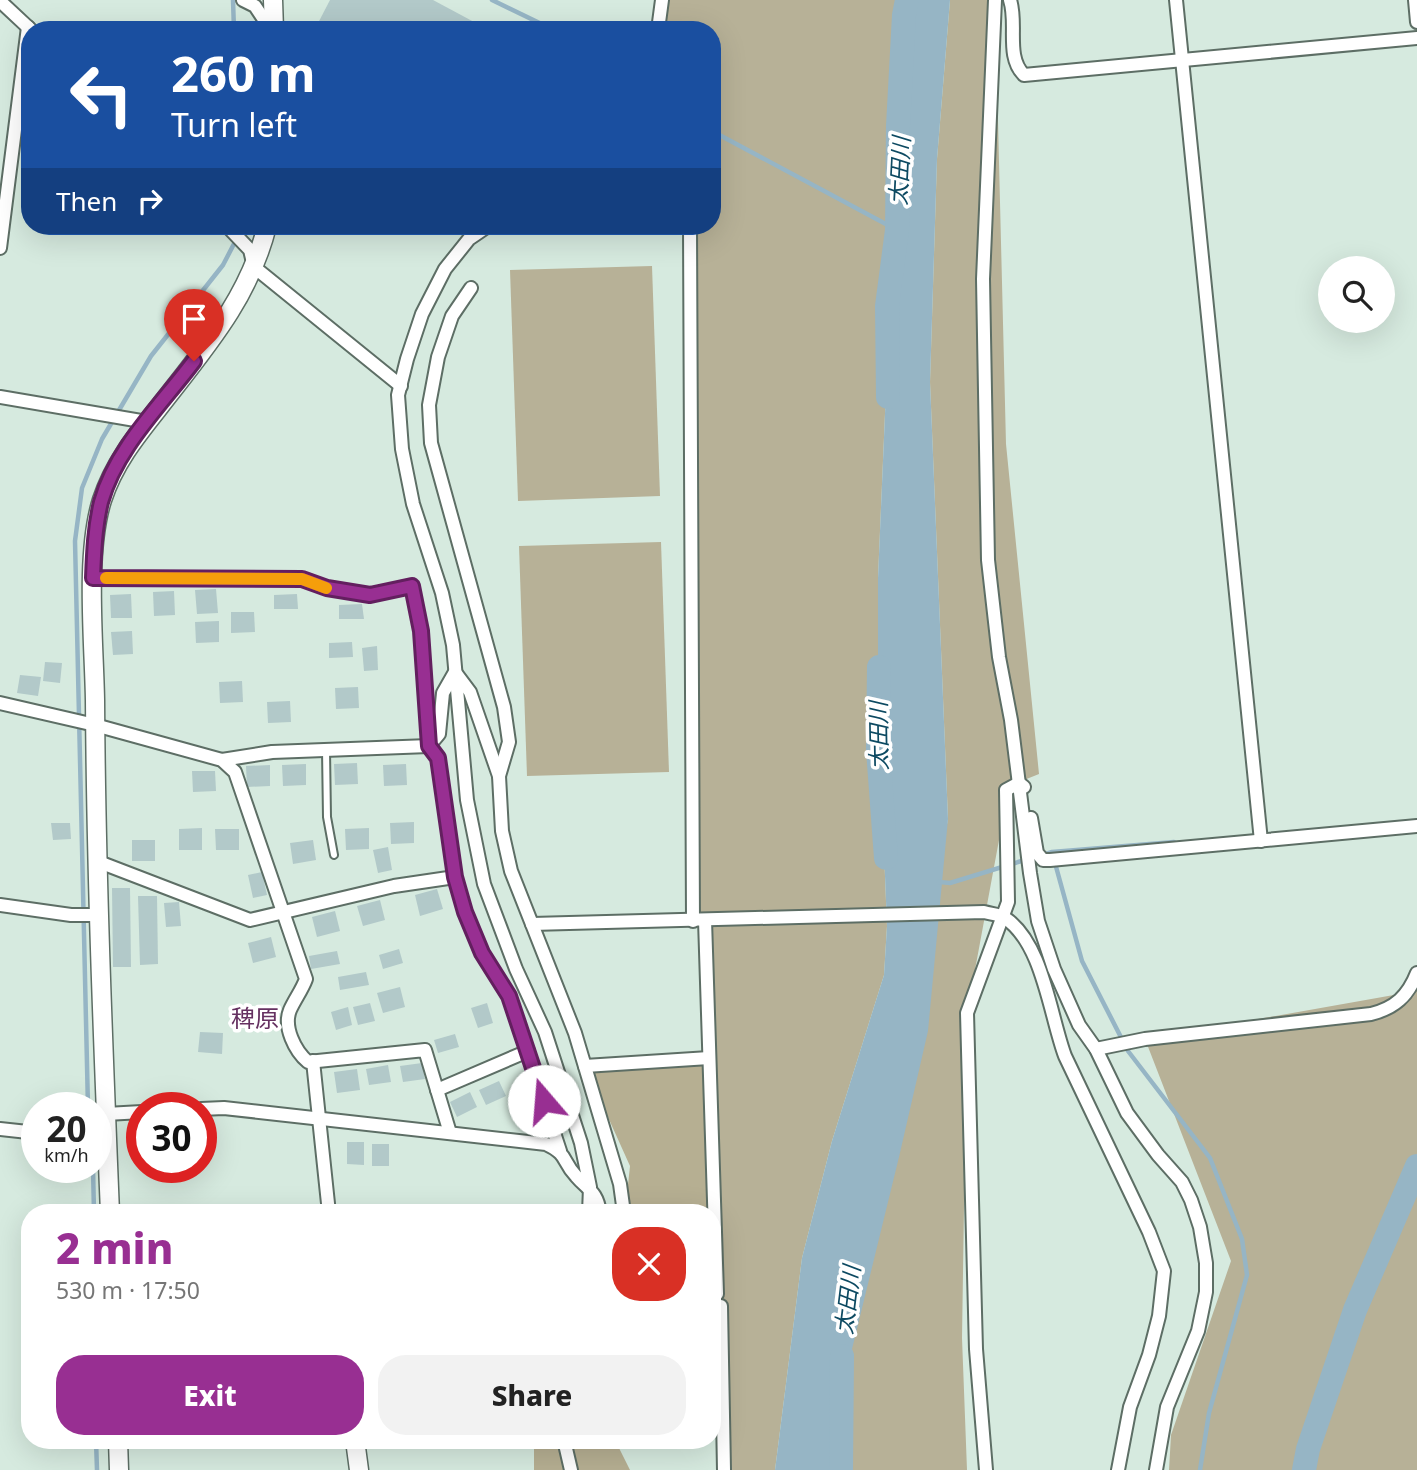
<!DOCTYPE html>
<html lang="en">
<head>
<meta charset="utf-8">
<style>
  body { margin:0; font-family:"Noto Sans","Noto Sans JP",sans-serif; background:#f2f2f2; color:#222; height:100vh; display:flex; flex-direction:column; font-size:26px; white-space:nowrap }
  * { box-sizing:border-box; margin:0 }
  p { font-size:23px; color:#767676 }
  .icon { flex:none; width:38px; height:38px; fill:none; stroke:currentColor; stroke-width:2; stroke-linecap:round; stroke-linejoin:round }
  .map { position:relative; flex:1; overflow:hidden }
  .side { position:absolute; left:21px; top:1204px; width:700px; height:245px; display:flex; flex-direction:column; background:#fff; border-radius:28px; box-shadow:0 7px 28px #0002 }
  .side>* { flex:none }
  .hud { position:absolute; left:21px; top:21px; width:700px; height:214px; border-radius:28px; box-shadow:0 7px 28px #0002; background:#1a4fa0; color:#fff; overflow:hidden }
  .controls { position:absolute; left:1318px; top:256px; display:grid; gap:14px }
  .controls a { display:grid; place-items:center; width:77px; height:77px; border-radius:50%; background:#fff; box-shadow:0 7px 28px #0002; font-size:35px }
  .speed { position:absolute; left:21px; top:1092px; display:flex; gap:14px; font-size:35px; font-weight:700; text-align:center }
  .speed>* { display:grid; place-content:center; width:91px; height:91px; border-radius:50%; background:#fff; box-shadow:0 7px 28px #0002; line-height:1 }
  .speed small { font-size:18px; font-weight:400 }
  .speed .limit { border:10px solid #d22; background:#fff; color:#111 }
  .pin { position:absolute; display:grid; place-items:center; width:60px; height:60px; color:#fff; margin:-72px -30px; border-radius:50% 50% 50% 0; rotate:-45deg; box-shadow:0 0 7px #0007 }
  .pin .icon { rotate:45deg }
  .me { position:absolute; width:77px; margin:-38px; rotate:342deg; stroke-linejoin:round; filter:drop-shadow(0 0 5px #0008) }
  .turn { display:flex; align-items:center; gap:24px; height:147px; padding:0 35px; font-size:32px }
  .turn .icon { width:91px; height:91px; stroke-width:2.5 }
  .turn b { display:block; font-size:49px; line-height:60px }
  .then { display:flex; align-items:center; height:66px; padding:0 35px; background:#0003; gap:14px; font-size:26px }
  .round { display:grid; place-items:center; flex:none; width:74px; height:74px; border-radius:28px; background:#f2f2f2 }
  .overview { display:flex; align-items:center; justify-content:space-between; height:119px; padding:0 35px }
  h1 { font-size:42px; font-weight:800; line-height:52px; color:#982f92 }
  .cta { display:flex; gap:14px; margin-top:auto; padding:14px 35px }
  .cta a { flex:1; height:80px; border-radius:28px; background:#982f92; color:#fff; font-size:28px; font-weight:800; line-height:80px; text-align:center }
  .cta a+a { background:#f2f2f2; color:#222 }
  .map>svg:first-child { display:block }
  .green { fill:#b7b197 }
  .forest { fill:#b6af92 }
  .water { fill:#96b5c5 }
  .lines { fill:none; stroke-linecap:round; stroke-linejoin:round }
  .stream { stroke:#96b5c5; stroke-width:4.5 }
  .river { stroke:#96b5c5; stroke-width:24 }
  .building { fill:#b2c9c9 }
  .lane-casing { stroke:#5d6e65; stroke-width:10 }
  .street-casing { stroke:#5d6e65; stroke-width:16 }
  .secondary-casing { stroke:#5d6e65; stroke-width:21 }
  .lane { stroke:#fff; stroke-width:6 }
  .street { stroke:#fff; stroke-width:12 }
  .secondary { stroke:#fff; stroke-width:18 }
  .route-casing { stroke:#631f5f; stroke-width:18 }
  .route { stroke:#982f92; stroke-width:12 }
  .slow { stroke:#f59e0b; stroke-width:12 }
  .labels { text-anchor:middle; stroke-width:7; stroke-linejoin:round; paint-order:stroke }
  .water-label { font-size:23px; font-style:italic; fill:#0d4a62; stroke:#fff }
  .quarter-label { font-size:24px; fill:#653161; stroke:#fff }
</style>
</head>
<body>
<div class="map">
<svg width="1417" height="1470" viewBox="0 0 1417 1470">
  <rect width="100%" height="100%" fill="#d6eadf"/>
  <!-- green -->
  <g class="green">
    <polygon points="666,0 910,0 891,273 878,578 878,701 887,926 884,975 832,1141 802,1258 775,1470 725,1470 692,743 687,226 712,226 712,30 657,30"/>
    <polygon points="950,0 995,0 1006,444 1039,774 1009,786 967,1013 962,1338 967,1470 841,1470 842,1390 948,819 930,382 937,159"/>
    <polygon points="652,266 660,496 518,501 510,270"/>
    <polygon points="661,542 669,772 527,776 519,546"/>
    <polygon points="1417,967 1417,1470 1169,1470 1171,1435 1231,1261 1145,1039 1405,993"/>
  </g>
  <!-- forest -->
  <g class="forest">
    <polygon points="709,1058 717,1294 722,1358 712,1357 712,1213 625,1213 630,1166 585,1066"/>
    <polygon points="534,1440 618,1440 616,1442 630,1470 534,1470"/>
  </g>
  <!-- water -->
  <polygon class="water" points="910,0 950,0 937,159 930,382 948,819 928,1031 899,1157 842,1390 841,1470 775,1470 802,1258 832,1141 884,975 887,926 878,701 878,578 891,273"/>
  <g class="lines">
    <!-- stream -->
    <g class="stream">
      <polyline points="233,0 234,30"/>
      <polyline points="492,0 554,30"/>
      <polyline points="712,131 897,230"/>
      <polyline points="1043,855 1052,852 1174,842"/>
      <polyline points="1055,863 1082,961 1128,1051 1210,1158 1242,1239 1247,1275 1209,1413 1200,1470"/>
      <polyline points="939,882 950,883 1028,859"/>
      <polyline points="88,1108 75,541 82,488 102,439 151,356 223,265 236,240"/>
      <polyline points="93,1167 94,1213"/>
      <polyline points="96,1440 97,1470"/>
    </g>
    <!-- river -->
    <g class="river">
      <polyline points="888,397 887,306 897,230 898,126 904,15 907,0"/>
      <polyline points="879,667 878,750 886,858"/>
      <polyline points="841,1470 842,1356"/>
      <polyline points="1304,1470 1308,1449 1355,1310 1417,1166"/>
    </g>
  </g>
  <!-- building -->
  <g class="building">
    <polygon points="330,0 433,0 489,30 321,30 316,27"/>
    <polygon points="216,589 218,613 197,614 195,590"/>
    <polygon points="174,591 175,615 154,616 153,592"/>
    <polygon points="131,594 132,618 111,618 110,595"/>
    <polygon points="297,594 298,609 274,609 274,595"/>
    <polygon points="362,604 364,619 339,619 339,605"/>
    <polygon points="231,612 254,612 255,632 231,633"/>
    <polygon points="219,621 219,642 196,643 195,622"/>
    <polygon points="132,631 133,654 113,655 111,632"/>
    <polygon points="352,642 353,657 329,658 329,643"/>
    <polygon points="377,646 378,670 364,671 362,648"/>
    <polygon points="45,662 62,663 60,683 43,681"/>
    <polygon points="20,675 41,677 38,696 17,693"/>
    <polygon points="242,681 243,702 220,703 219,682"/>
    <polygon points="358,687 359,708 336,709 335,688"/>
    <polygon points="290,701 291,722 268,723 267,702"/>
    <polygon points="357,763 358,784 335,785 334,764"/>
    <polygon points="306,764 306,785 283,786 282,765"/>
    <polygon points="406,764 407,785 384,786 383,765"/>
    <polygon points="270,765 270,786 247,787 246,766"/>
    <polygon points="192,771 215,771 216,791 193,792"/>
    <polygon points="414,822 414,843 391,844 390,823"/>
    <polygon points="51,823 70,823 71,839 53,840"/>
    <polygon points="202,828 202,850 179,850 179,829"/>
    <polygon points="369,828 369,849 346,850 345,829"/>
    <polygon points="215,829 239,829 239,850 216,850"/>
    <rect x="132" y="840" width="23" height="21"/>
    <polygon points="313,840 316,860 293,864 290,843"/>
    <polygon points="388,847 392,870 378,873 373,850"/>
    <polygon points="262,872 267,895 253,898 248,875"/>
    <polygon points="112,888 130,888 131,967 113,967"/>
    <polygon points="437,889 443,909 420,916 415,895"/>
    <polygon points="138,896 157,896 158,964 140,965"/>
    <polygon points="380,900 385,920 363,926 357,906"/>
    <polygon points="179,902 181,926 166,927 164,903"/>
    <polygon points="335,911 340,931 317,937 312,917"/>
    <polygon points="271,937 276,957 253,963 248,943"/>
    <polygon points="399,949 403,963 383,969 379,955"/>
    <polygon points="337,951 340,964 311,969 309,956"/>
    <polygon points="366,972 369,985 340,990 338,977"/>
    <polygon points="400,987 405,1007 383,1013 377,993"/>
    <polygon points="370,1003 375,1021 358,1025 353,1007"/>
    <polygon points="487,1003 493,1023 478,1028 471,1008"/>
    <polygon points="348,1007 352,1025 336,1030 331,1012"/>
    <polygon points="200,1032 223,1033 222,1054 198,1052"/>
    <polygon points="455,1034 459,1047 438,1053 434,1040"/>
    <polygon points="422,1063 425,1079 403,1082 400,1066"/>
    <polygon points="388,1065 391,1082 369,1085 366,1069"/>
    <polygon points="357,1069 360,1090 337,1093 334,1072"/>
    <polygon points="499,1081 506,1096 486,1105 479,1090"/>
    <polygon points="470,1092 477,1107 457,1117 450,1102"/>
    <polygon points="347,1142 364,1142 364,1165 347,1164"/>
    <rect x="372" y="1144" width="17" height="22"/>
  </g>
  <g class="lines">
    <defs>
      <polyline id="lane" points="326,750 327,817 334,855"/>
      <g id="street">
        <polyline points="243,0 255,6 271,30"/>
        <polyline points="995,0 983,279 988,560 999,657 1011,720 1030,873 1038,921 1054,969 1079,1025 1096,1049 1127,1113 1158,1155 1182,1182 1191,1200 1200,1227 1206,1263 1206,1292 1198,1331 1167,1407 1156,1470"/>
        <path d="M 1010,0 C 1018,24 1005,56 1024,75 L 1417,38"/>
        <polyline points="1176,0 1261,841"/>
        <polyline points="1415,0 1417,22"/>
        <polyline points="0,1 31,30"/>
        <polyline points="658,30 662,0"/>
        <polyline points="227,226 250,250 254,267 401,386"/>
        <polyline points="488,226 469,239 445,269 422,314 407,359 398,395 402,449 413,504 442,593 453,645 467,800 484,884 516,969 545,1032 581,1143 590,1187 589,1213"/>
        <polyline points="690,226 693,921"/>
        <polyline points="0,248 28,27"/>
        <polyline points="471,288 452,316 438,357 429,405 431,443 504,707 509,742 499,776"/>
        <polyline points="0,397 147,422"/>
        <polyline points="93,578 302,579 327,588 370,595 412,586 421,631 429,746 438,758 455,877 465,912 482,953 509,996 560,1151"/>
        <path d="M 0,703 L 95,725 L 222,760 L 235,772 L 306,979 C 302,990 295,999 290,1010 C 283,1027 295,1051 308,1062 L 425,1050 L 450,1133"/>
        <polyline points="222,760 272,752 429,746 439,734 443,693 455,672 470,692 499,776 502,831 511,871 575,1033 620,1184 624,1213"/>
        <polyline points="1031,818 1037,853 1043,860 1050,860 1417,826"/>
        <polyline points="99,862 250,920 394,886 455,877"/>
        <polyline points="0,905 71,915 101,915"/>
        <polyline points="705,920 717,1294"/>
        <path d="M 532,924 L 984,912 C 991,914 999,914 1005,918 C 1043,943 1050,1016 1065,1056 L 1149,1232 L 1164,1271 L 1159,1316 L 1149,1355 L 1130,1407 L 1118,1470"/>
        <path d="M 1096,1049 L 1145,1039 L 1371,1014 C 1395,1008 1408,996 1417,973"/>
        <polyline points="313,1061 329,1213"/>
        <polyline points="585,1066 709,1058"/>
        <polyline points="437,1090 528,1051"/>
        <path d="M 201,1109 L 224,1108 L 546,1144 C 569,1155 561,1160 576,1176 C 588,1190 597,1191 600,1213"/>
        <polyline points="106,1114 142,1112"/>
        <polyline points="0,1129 37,1133"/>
        <polyline points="721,1306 724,1470"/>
        <polyline points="564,1440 571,1470"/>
        <polyline points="986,1470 976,1349 967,1013 1008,902 1006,790 1019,783 1024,787"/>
      </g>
      <g id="secondary">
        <polyline points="273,0 274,30"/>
        <path d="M 110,1213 C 103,1042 96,871 95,700 C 94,642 85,554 102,500 C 114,463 137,435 160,406 C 205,348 249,298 267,226"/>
        <polyline points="118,1440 119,1470"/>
        <polyline points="355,1440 359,1470"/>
      </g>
    </defs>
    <!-- lane casing -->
    <use href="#lane" class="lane-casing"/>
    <!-- street casing -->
    <use href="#street" class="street-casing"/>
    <!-- secondary casing -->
    <use href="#secondary" class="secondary-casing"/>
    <!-- lane -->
    <use href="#lane" class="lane"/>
    <!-- street -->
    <use href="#street" class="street"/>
    <!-- secondary -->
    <use href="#secondary" class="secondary"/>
  </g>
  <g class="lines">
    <defs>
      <path id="route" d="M 194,361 C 161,405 116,448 101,502 C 95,527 94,552 93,578 L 302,579 L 327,588 L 370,595 L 412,586 L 421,631 L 429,746 L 438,758 L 455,877 L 465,912 L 482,953 L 509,996 L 544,1101"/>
    </defs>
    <!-- route casing -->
    <use href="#route" class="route-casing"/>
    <!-- route -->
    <use href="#route" class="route"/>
    <!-- slow -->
    <polyline class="slow" points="106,578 302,579 326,588"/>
  </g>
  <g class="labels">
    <!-- water labels -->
    <g class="water-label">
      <text transform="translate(900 171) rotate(-87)" y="8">太田川</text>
      <text transform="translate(879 736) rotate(-91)" y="8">太田川</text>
      <text transform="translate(848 1300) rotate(-83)" y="8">太田川</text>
    </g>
    <!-- quarter labels -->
    <g class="quarter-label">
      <text x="255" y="1027">稗原</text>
    </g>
  </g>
</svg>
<div class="controls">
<a><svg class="icon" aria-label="search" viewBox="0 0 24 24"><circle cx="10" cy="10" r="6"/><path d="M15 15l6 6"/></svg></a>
</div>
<div class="speed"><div>20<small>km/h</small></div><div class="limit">30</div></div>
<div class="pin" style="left:194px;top:361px;background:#d93025"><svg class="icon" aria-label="arrive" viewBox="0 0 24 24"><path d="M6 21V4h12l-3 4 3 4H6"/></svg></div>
<svg class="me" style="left:544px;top:1101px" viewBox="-20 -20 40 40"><circle r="19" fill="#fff"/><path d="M0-13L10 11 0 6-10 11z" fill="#982f92"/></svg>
<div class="hud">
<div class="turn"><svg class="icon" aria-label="left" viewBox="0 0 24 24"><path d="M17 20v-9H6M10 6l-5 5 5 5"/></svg><div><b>260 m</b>Turn left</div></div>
<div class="then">Then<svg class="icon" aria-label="right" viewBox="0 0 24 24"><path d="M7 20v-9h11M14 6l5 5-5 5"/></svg></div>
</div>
<section class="side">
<div class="overview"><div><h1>2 min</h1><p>530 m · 17:50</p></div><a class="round" style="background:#d93025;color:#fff"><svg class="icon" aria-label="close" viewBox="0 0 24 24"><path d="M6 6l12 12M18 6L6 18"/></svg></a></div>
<div class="cta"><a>Exit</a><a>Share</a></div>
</section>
</div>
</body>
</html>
